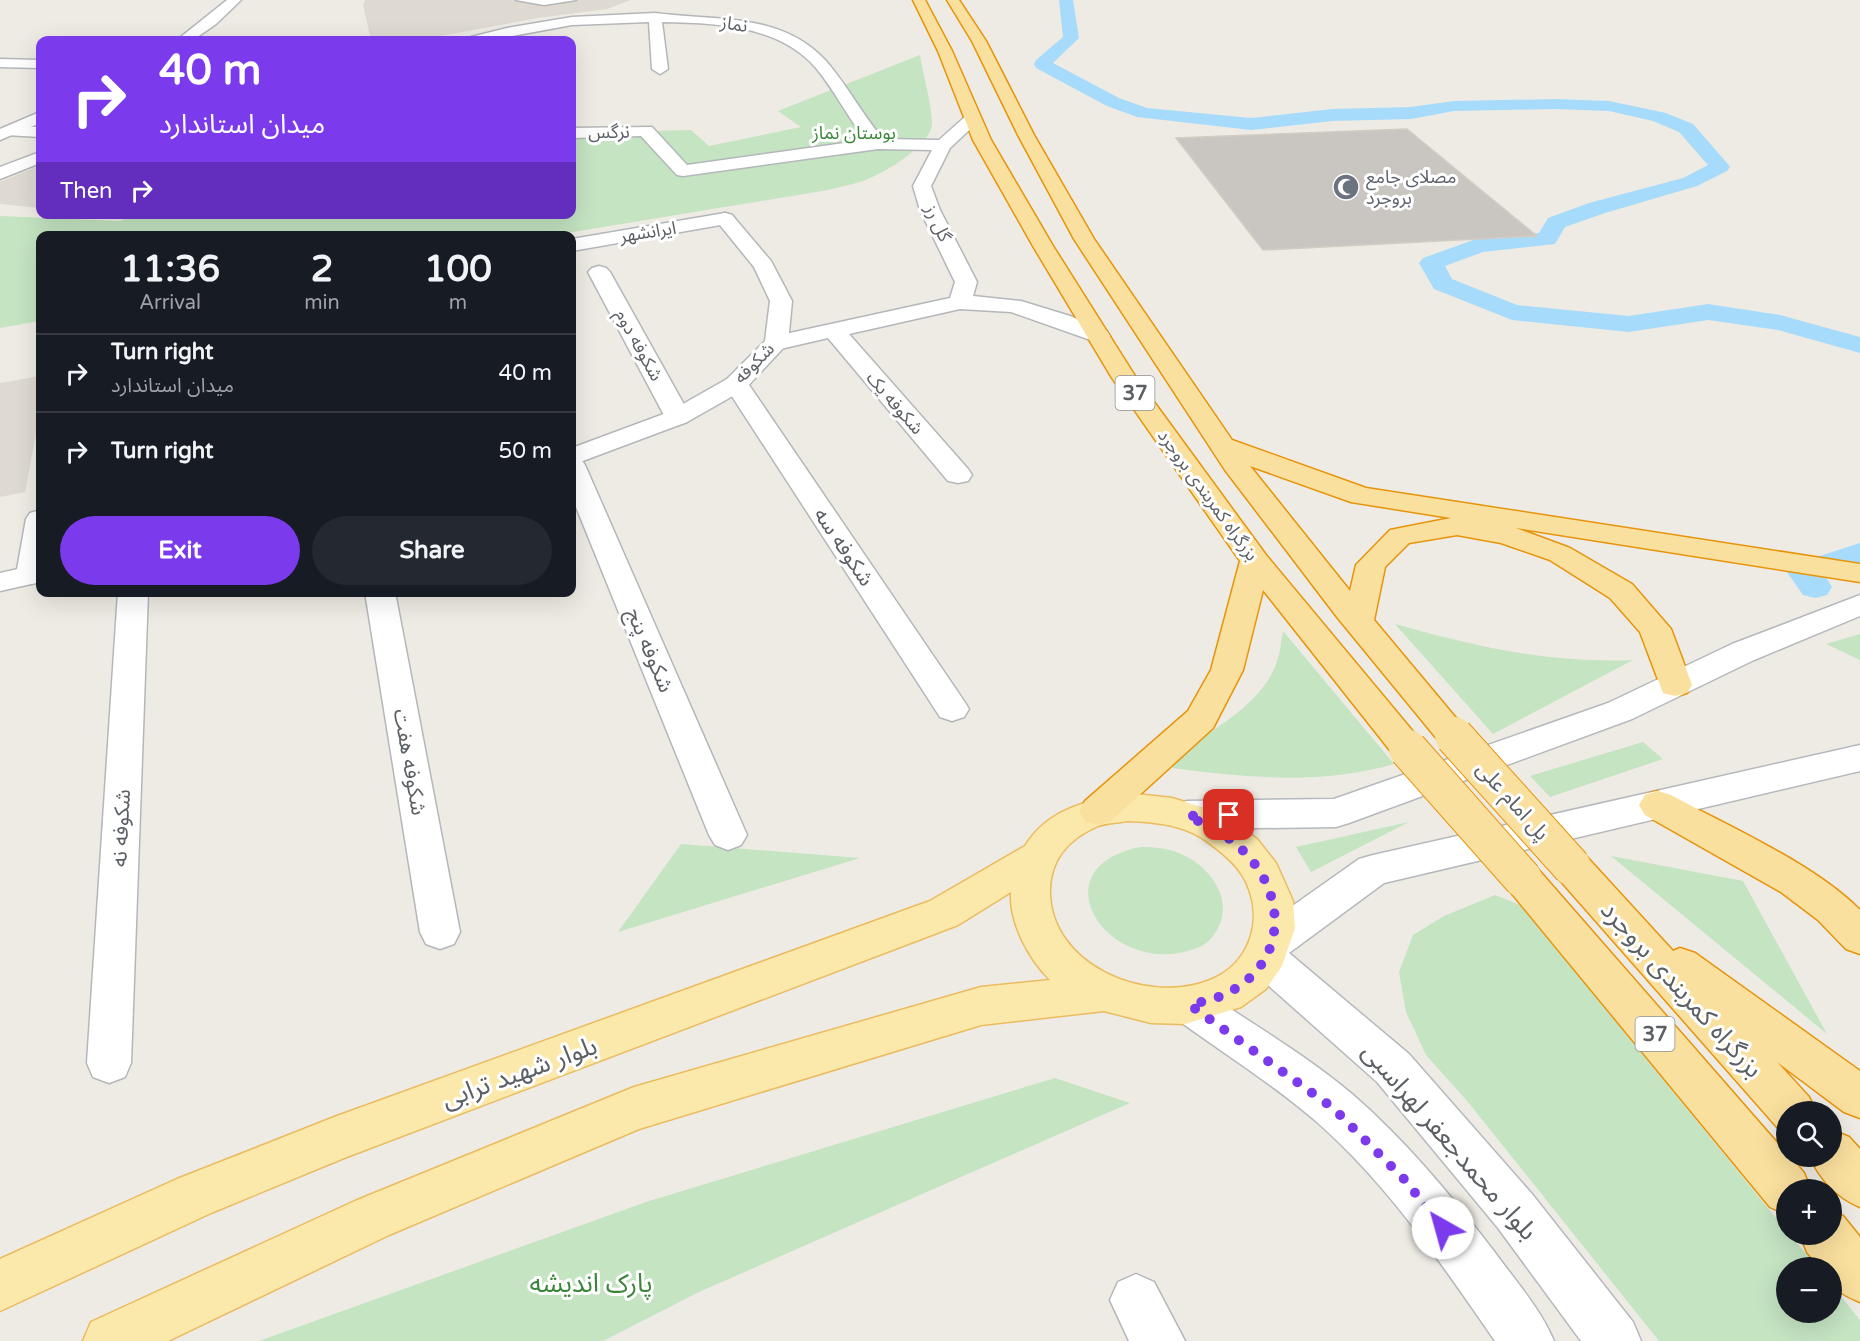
<!DOCTYPE html>
<html lang="en">
<head>
<meta charset="utf-8">
<style>
  body { margin:0; font-family:"Varela Round","Noto Sans Arabic",sans-serif; background:#242831; color:#f1f3f6; height:100vh; display:flex; flex-direction:column; font-size:22px; white-space:nowrap }
  * { box-sizing:border-box; margin:0 }
  p { font-size:20px; color:#9ea1a6 }
  .icon { flex:none; width:33px; height:33px; fill:none; stroke:currentColor; stroke-width:2; stroke-linecap:round; stroke-linejoin:round }
  .map { position:relative; flex:1; overflow:hidden }
  .panel { position:absolute; left:36px; top:231px; width:540px; height:366px; display:flex; flex-direction:column; background:#171b24; border-radius:12px; box-shadow:0 6px 24px #0002 }
  .panel>* { flex:none }
  .top-card { position:absolute; left:36px; top:36px; width:540px; height:183px; border-radius:12px; box-shadow:0 6px 24px #0002; background:#7c3aed; color:#fff; overflow:hidden }
  .controls { position:absolute; left:1776px; top:1101px; display:grid; gap:12px }
  .controls a { display:grid; place-items:center; width:66px; height:66px; border-radius:50%; background:#171b24; box-shadow:0 6px 24px #0002; font-size:30px }
  .pin { position:absolute; display:grid; place-items:center; width:51px; height:51px; color:#fff; margin:-26px; border-radius:12px; box-shadow:0 3px 9px #0006 }
  .me { position:absolute; width:66px; margin:-33px; rotate:322deg; stroke-linejoin:round; filter:drop-shadow(0 0 4px #0008) }
  .turn { display:flex; align-items:center; gap:21px; height:126px; padding:0 24px; font-size:27px }
  .turn .icon { width:78px; height:78px; stroke-width:2.5 }
  .turn b { display:block; font-size:42px; line-height:51px }
  .then { display:flex; align-items:center; height:57px; padding:0 24px; background:#0003; gap:12px; font-size:22px }
  .eta { display:flex; justify-content:space-evenly; align-items:center; height:102px; text-align:center }
  .eta b { font-size:36px; font-weight:800; line-height:42px }
  .cta { display:flex; gap:12px; margin-top:auto; padding:12px 24px }
  .cta a { flex:1; height:69px; border-radius:36px; background:#7c3aed; color:#fff; font-size:24px; font-weight:800; line-height:69px; text-align:center }
  .cta a+a { background:#242831; color:#f1f3f6 }
  ul { padding:0; list-style:none }
  li { display:flex; align-items:center; gap:18px; height:78px; padding:0 24px; border-top:2px solid #363941 }
  li div { flex:1 }
  li b { display:block; font-size:22px }
  li em { font-style:normal }
  .map>svg:first-child { display:block }
  .education { fill:#dedad2 }
  .green { fill:#c4e4c2 }
  .lines { fill:none; stroke-linecap:round; stroke-linejoin:round }
  .canal { fill:#a7dbfb; fill-rule:evenodd }
  .building { fill:#c9c6c1; stroke:#d2ccc3; stroke-width:1.5 }
  .service-casing { stroke:#b4b7ba; stroke-width:3 }
  .minor-casing { stroke:#b4b7ba; stroke-width:3 }
  .tertiary-casing { stroke:#b4b7ba; stroke-width:3 }
  .secondary-casing { stroke:#b5b9bd; stroke-width:3 }
  .primary-casing { stroke:#ebbb60; stroke-width:3 }
  .trunk-casing { stroke:#e7940b; stroke-width:3 }
  .service { fill:#fff; fill-rule:evenodd }
  .minor { fill:#fff; fill-rule:evenodd }
  .tertiary { fill:#fff; fill-rule:evenodd }
  .secondary { fill:#fff; fill-rule:evenodd }
  .primary { fill:#fbe9ac; fill-rule:evenodd }
  .trunk { fill:#fae09e; fill-rule:evenodd }
  .trunk-bridge-casing { stroke:#e7940b; stroke-width:40; stroke-linecap:butt }
  .trunk-bridge { stroke:#fae09e; stroke-width:38 }
  .route { stroke:#7c3aed; stroke-width:10; stroke-dasharray:0 18 }
  .labels { text-anchor:middle; stroke-width:6; stroke-linejoin:round; paint-order:stroke }
  .far-street-label { font-size:18px; fill:#5c6064; stroke:#fff }
  .far-park-label { font-size:18px; fill:#3b853a; stroke:#fff }
  .far-worship-label { font-size:18px; fill:#5b616d; stroke:#fff; text-anchor:start }
  .shield { fill:#fff; stroke:#8d9092; stroke-width:1.5 }
  .shield-label { font-size:20px; font-weight:bold; fill:#5c6064 }
  .street-label { font-size:21px; fill:#5c6064; stroke:#fff }
  .near-street-label { font-size:26px; fill:#5c6064; stroke:#fff }
  .near-park-label { font-size:26px; fill:#3b853a; stroke:#fff }
</style>
</head>
<body>
<div class="map">
<svg width="1860" height="1341" viewBox="0 0 1860 1341">
  <rect width="100%" height="100%" fill="#eeebe4"/>
  <!-- education -->
  <g class="education">
    <polygon points="365,0 631,0 607,9 538,18 419,40 371,40 363,5"/>
    <polygon points="40,165 40,208 0,204 0,182"/>
    <polygon points="40,376 40,414 25,492 0,497 0,383"/>
  </g>
  <!-- green -->
  <g class="green">
    <path d="M 920,55 C 923,74 932,106 932,124 C 931,144 889,170 872,177 C 858,184 842,186 828,190 L 555,235 L 40,236 L 40,321 L 0,328 L 0,216 L 120,221 L 136,214 L 572,214 L 572,133 L 691,130 L 709,146 L 801,127 L 778,111 Z"/>
    <path d="M 1395,624 C 1473,646 1551,664 1633,660 L 1493,734 Z"/>
    <path d="M 1283,631 L 1394,764 C 1322,785 1247,778 1173,768 L 1175,755 C 1211,731 1266,703 1278,658 C 1281,649 1281,640 1283,631 Z"/>
    <polygon points="1860,634 1860,660 1826,644"/>
    <polygon points="1643,742 1663,759 1550,797 1530,776"/>
    <polygon points="1409,822 1311,872 1296,847"/>
    <polygon points="681,844 860,858 618,932"/>
    <path d="M 1141,847 C 1155,847 1168,848 1181,854 C 1208,865 1233,897 1219,926 C 1215,935 1207,945 1197,948 C 1109,982 1034,867 1141,847 Z"/>
    <polygon points="1611,856 1743,881 1827,1034"/>
    <polygon points="1495,895 1520,905 1786,1230 1786,1234 1790,1235 1817,1267 1786,1268 1786,1312 1832,1312 1832,1285 1860,1320 1860,1341 1659,1341 1468,1102 1426,1055 1406,1012 1399,972 1413,935 1444,916"/>
    <polygon points="1055,1078 1130,1103 699,1292 603,1341 259,1341 646,1202"/>
  </g>
  <g class="lines">
    <!-- canal -->
    <g class="canal">
      <polygon points="1059,0 1073,0 1079,38 1053,63 1119,98 1147,108 1251,118 1332,109 1411,107 1454,101 1556,99 1609,101 1666,113 1693,124 1727,163 1730,167 1727,171 1697,186 1605,213 1565,227 1555,244 1483,252 1445,266 1452,279 1517,305 1629,316 1708,304 1780,315 1860,337 1860,353 1778,330 1708,320 1629,332 1512,320 1434,289 1419,263 1423,258 1479,238 1539,233 1548,218 1589,203 1683,178 1708,165 1679,132 1653,121 1609,111 1556,109 1454,111 1411,119 1332,121 1251,130 1137,117 1107,106 1036,68 1034,64 1036,60 1063,37"/>
      <polygon points="1860,543 1860,564 1825,576 1832,587 1827,595 1815,598 1803,595 1787,572 1792,565"/>
    </g>
  </g>
  <!-- building -->
  <polygon class="building" points="1407,129 1537,236 1263,250 1176,138"/>
  <g class="lines">
    <defs>
      <polygon id="service" points="516,0 576,0 544,5"/>
      <g id="minor">
        <path d="M 655,13 C 715,21 782,12 826,61 C 847,85 862,114 883,139 L 939,140 L 967,115 L 979,115 L 981,119 L 950,148 L 931,186 L 940,210 L 977,282 L 973,296 L 1021,301 L 1070,316 L 1107,331 L 1110,336 L 1107,341 L 1099,343 L 1011,312 L 960,309 L 849,334 L 968,469 L 972,475 L 968,481 L 958,483 L 948,481 L 828,338 L 776,350 L 768,348 L 764,343 L 768,338 L 776,336 L 950,298 L 955,282 L 920,210 L 913,186 L 932,150 L 878,149 L 683,176 L 677,175 L 641,136 L 572,138 L 572,128 L 652,127 L 687,165 L 866,140 C 848,118 835,91 816,68 C 779,25 716,23 662,22 L 668,69 L 660,74 L 652,69 L 649,22 L 572,25 L 491,40 L 469,40 L 471,37 L 507,28 L 572,17 Z"/>
        <polygon points="0,59 40,60 40,68 0,67"/>
        <polygon points="12,126 40,127 40,137 6,135 4,131"/>
        <polygon points="40,152 40,163 0,179 0,167"/>
        <polygon points="725,213 732,215 735,219 732,223 572,251 572,239"/>
        <polygon points="599,266 606,268 610,272 691,417 687,422 678,425 669,422 665,417 588,272 592,268"/>
        <polygon points="736,377 745,379 964,701 969,709 964,717 952,721 940,717 724,384 727,379"/>
        <polygon points="572,457 581,459 585,465 747,835 741,845 728,850 715,845 709,835 572,497"/>
        <polygon points="40,510 40,582 31,584 20,582 16,575 26,519 30,513"/>
        <polygon points="118,592 148,592 131,1063 125,1077 109,1083 93,1077 87,1063"/>
        <polygon points="365,592 395,592 460,932 454,944 440,949 426,944 420,932"/>
        <polygon points="1136,1274 1154,1282 1185,1341 1129,1341 1110,1300 1118,1282"/>
      </g>
      <g id="tertiary">
        <polygon points="227,0 241,0 216,24 193,40 177,40"/>
        <polygon points="40,112 40,123 0,140 0,129"/>
        <polygon points="725,213 732,215 771,261 792,301 788,343 745,389 687,422 572,465 572,448 669,412 727,379 765,341 770,301 754,267 715,219 718,215"/>
        <polygon points="40,564 40,582 0,591 0,573"/>
      </g>
      <g id="secondary">
        <polygon points="1860,595 1860,616 1754,660 1632,719 1349,823 1336,827 1187,829 1174,825 1168,815 1174,805 1187,801 1334,799 1608,703 1732,644"/>
        <polygon points="1860,745 1860,771 1384,883 1289,953 1409,1054 1532,1194 1633,1322 1641,1341 1581,1341 1498,1228 1377,1082 1251,970 1245,958 1253,945 1251,943 1257,931 1359,859 1373,855"/>
        <path d="M 1190,986 L 1205,992 C 1254,1025 1306,1055 1352,1094 C 1405,1140 1450,1194 1493,1250 C 1514,1279 1540,1308 1554,1341 L 1495,1341 C 1442,1264 1388,1185 1318,1123 C 1273,1084 1223,1053 1175,1018 L 1168,1005 L 1175,992 Z"/>
      </g>
      <path id="primary" d="M 1127,793 L 1172,798 L 1218,812 L 1257,839 L 1276,863 L 1293,901 L 1295,928 L 1282,966 L 1266,989 L 1241,1007 L 1185,1024 L 1151,1023 L 1104,1011 L 981,1025 L 639,1129 L 389,1235 L 168,1341 L 83,1341 L 91,1322 L 355,1201 L 634,1087 L 981,987 L 1050,980 C 1029,959 1009,923 1011,892 L 958,925 L 344,1158 L 211,1213 L 0,1311 L 0,1259 L 177,1179 L 337,1116 L 930,901 L 1025,846 C 1048,809 1086,801 1127,793 ZM 1127,821 C 1153,822 1179,824 1202,838 C 1218,849 1238,864 1246,882 C 1264,920 1250,964 1210,980 C 1147,1006 1048,965 1050,889 C 1051,859 1069,839 1096,827 C 1105,823 1117,823 1127,821 Z"/>
      <g id="trunk">
        <polygon points="913,0 925,0 952,51 991,140 1053,246 1135,376 1266,555 1420,740 1426,749 1420,758 1408,762 1396,758 1263,590 1243,670 1213,728 1111,821 1098,825 1085,821 1079,811 1085,801 1188,711 1211,670 1240,561 1112,378 1033,246 973,140 938,51"/>
        <path d="M 947,0 L 959,0 L 986,41 L 1034,135 L 1094,239 L 1232,440 L 1366,488 L 1860,564 L 1860,582 L 1516,528 L 1570,548 L 1632,584 L 1671,629 L 1692,685 L 1687,693 L 1675,696 L 1663,693 L 1640,632 L 1610,598 L 1550,560 L 1501,543 L 1457,535 L 1409,543 L 1385,567 L 1374,620 L 1471,736 L 1466,745 L 1454,748 L 1442,745 L 1337,617 L 1225,470 L 1074,239 L 1018,135 L 972,41 ZM 1250,466 L 1351,502 L 1451,518 L 1390,530 L 1356,565 L 1350,591 Z"/>
        <path d="M 1658,791 L 1671,795 C 1731,828 1813,863 1860,910 L 1860,954 L 1846,949 L 1818,920 L 1781,892 L 1645,815 L 1639,805 L 1645,795 Z"/>
        <polygon points="1572,852 1586,856 1673,951 1680,948 1695,953 1860,1071 1860,1118 1844,1112 1777,1062 1809,1097 1816,1112 1786,1112 1786,1131 1777,1127 1558,878 1553,867 1558,856"/>
        <polygon points="1523,863 1537,868 1786,1153 1786,1156 1790,1156 1804,1173 1811,1190 1786,1190 1786,1214 1770,1207 1509,890 1503,879 1509,868"/>
        <path d="M 1832,1130 L 1849,1137 L 1860,1149 L 1860,1207 C 1838,1198 1819,1179 1810,1156 L 1832,1156 Z"/>
        <path d="M 1832,1212 L 1843,1216 L 1860,1237 L 1860,1302 C 1841,1294 1832,1290 1832,1268 L 1820,1268 L 1807,1252 L 1800,1234 L 1832,1234 Z"/>
      </g>
    </defs>
    <!-- service casing -->
    <use href="#service" class="service-casing"/>
    <!-- minor casing -->
    <use href="#minor" class="minor-casing"/>
    <!-- tertiary casing -->
    <use href="#tertiary" class="tertiary-casing"/>
    <!-- secondary casing -->
    <use href="#secondary" class="secondary-casing"/>
    <!-- primary casing -->
    <use href="#primary" class="primary-casing"/>
    <!-- trunk casing -->
    <use href="#trunk" class="trunk-casing"/>
    <!-- service -->
    <use href="#service" class="service"/>
    <!-- minor -->
    <use href="#minor" class="minor"/>
    <!-- tertiary -->
    <use href="#tertiary" class="tertiary"/>
    <!-- secondary -->
    <use href="#secondary" class="secondary"/>
    <!-- primary -->
    <use href="#primary" class="primary"/>
    <!-- trunk -->
    <use href="#trunk" class="trunk"/>
    <defs>
      <g id="trunk-bridge">
        <polyline points="1454,736 1572,867"/>
        <polyline points="1408,749 1523,879"/>
      </g>
    </defs>
    <!-- trunk-bridge casing -->
    <use href="#trunk-bridge" class="trunk-bridge-casing"/>
    <!-- trunk-bridge -->
    <use href="#trunk-bridge" class="trunk-bridge"/>
  </g>
  <g class="lines">
    <!-- route -->
    <path class="route" d="M 1229,815 L 1187,816 C 1205,824 1223,832 1238,846 C 1290,892 1289,967 1221,996 C 1211,1000 1200,1002 1190,1005 L 1333,1108 L 1404,1179 L 1443,1228"/>
  </g>
  <!-- icons -->
  <defs>
    <symbol id="mosque-disc" viewBox="-11 -11 22 22"><circle r="9.5" fill="#6b7280" stroke="#fff"/><path d="M3.5-4.9A6 6 0 1 0 3.5 4.9A5 5 0 1 1 3.5-4.9Z" fill="#fff"/></symbol>
  </defs>
  <g fill-rule="evenodd">
    <use href="#mosque-disc" x="1331" y="172" width="30" height="30"/>
  </g>
  <g class="labels">
    <!-- far-street labels -->
    <g class="far-street-label">
      <text transform="translate(734 24) rotate(9)" y="6">نماز</text>
      <text transform="translate(609 132) rotate(-1)" y="6">نرگس</text>
      <text transform="translate(938 223) rotate(65)" y="6">گل رز</text>
      <text transform="translate(648 232) rotate(-9)" y="6">ایرانشهر</text>
      <text transform="translate(639 345) rotate(61)" y="6">شکوفه دوم</text>
      <text transform="translate(754 363) rotate(-46)" y="6">شکوفه</text>
      <text transform="translate(895 403) rotate(49)" y="6">شکوفه یک</text>
      <text transform="translate(1208 495) rotate(54)" y="6">بزرگراه کمربندی بروجرد</text>
    </g>
    <!-- far-park labels -->
    <g class="far-park-label">
      <text x="854" y="139">بوستان نماز</text>
    </g>
    <!-- far-worship labels -->
    <g class="far-worship-label">
      <text x="1366" y="183">مصلای جامع<tspan x="1366" dy="21">بروجرد</tspan></text>
    </g>
    <!-- shield labels -->
    <g class="shield">
      <rect x="1115.5" y="376" width="39" height="34" rx="4.5"/>
      <rect x="1635.5" y="1017" width="39" height="34" rx="4.5"/>
    </g>
    <g class="shield-label">
      <text x="1135" y="400">37</text>
      <text x="1655" y="1041">37</text>
    </g>
    <!-- street labels -->
    <g class="street-label">
      <text transform="translate(844 547) rotate(56)" y="7">شکوفه سه</text>
      <text transform="translate(650 650) rotate(67)" y="7">شکوفه پنج</text>
      <text transform="translate(410 762) rotate(80)" y="7">شکوفه هفت</text>
      <text transform="translate(1513 801) rotate(48)" y="7">پل امام علی</text>
      <text transform="translate(121 828) rotate(-87)" y="7">شکوفه نه</text>
    </g>
    <!-- near-street labels -->
    <g class="near-street-label">
      <text transform="translate(1682 989) rotate(48)" y="9">بزرگراه کمربندی بروجرد</text>
      <text transform="translate(519 1072) rotate(-20)" y="9">بلوار شهید ترابی</text>
      <text transform="translate(1450 1141) rotate(49)" y="9">بلوار محمدجعفر لهراسبی</text>
    </g>
    <!-- near-park labels -->
    <g class="near-park-label">
      <text x="591" y="1292">پارک اندیشه</text>
    </g>
  </g>
</svg>
<div class="controls">
<a><svg class="icon" aria-label="search" viewBox="0 0 24 24"><circle cx="10" cy="10" r="6"/><path d="M15 15l6 6"/></svg></a>
<a>+</a>
<a>−</a>
</div>
<div class="pin" style="left:1229px;top:815px;background:#d93025"><svg class="icon" aria-label="arrive" viewBox="0 0 24 24"><path d="M6 21V4h12l-3 4 3 4H6"/></svg></div>
<svg class="me" style="left:1443px;top:1228px" viewBox="-20 -20 40 40"><circle r="19" fill="#fff"/><path d="M0-13L10 11 0 6-10 11z" fill="#7c3aed"/></svg>
<div class="top-card">
<div class="turn"><svg class="icon" aria-label="right" viewBox="0 0 24 24"><path d="M7 20v-9h11M14 6l5 5-5 5"/></svg><div><b>40 m</b>میدان استاندارد</div></div>
<div class="then">Then<svg class="icon" aria-label="right" viewBox="0 0 24 24"><path d="M7 20v-9h11M14 6l5 5-5 5"/></svg></div>
</div>
<section class="panel">
<div class="eta">
<div><b>11:36</b><p>Arrival</p></div>
<div><b>2</b><p>min</p></div>
<div><b>100</b><p>m</p></div>
</div>
<ul>
<li><svg class="icon" aria-label="right" viewBox="0 0 24 24"><path d="M7 20v-9h11M14 6l5 5-5 5"/></svg><div><b>Turn right</b><p>میدان استاندارد</p></div><em>40 m</em></li>
<li><svg class="icon" aria-label="right" viewBox="0 0 24 24"><path d="M7 20v-9h11M14 6l5 5-5 5"/></svg><div><b>Turn right</b></div><em>50 m</em></li>
</ul>
<div class="cta"><a>Exit</a><a>Share</a></div>
</section>
</div>
</body>
</html>
